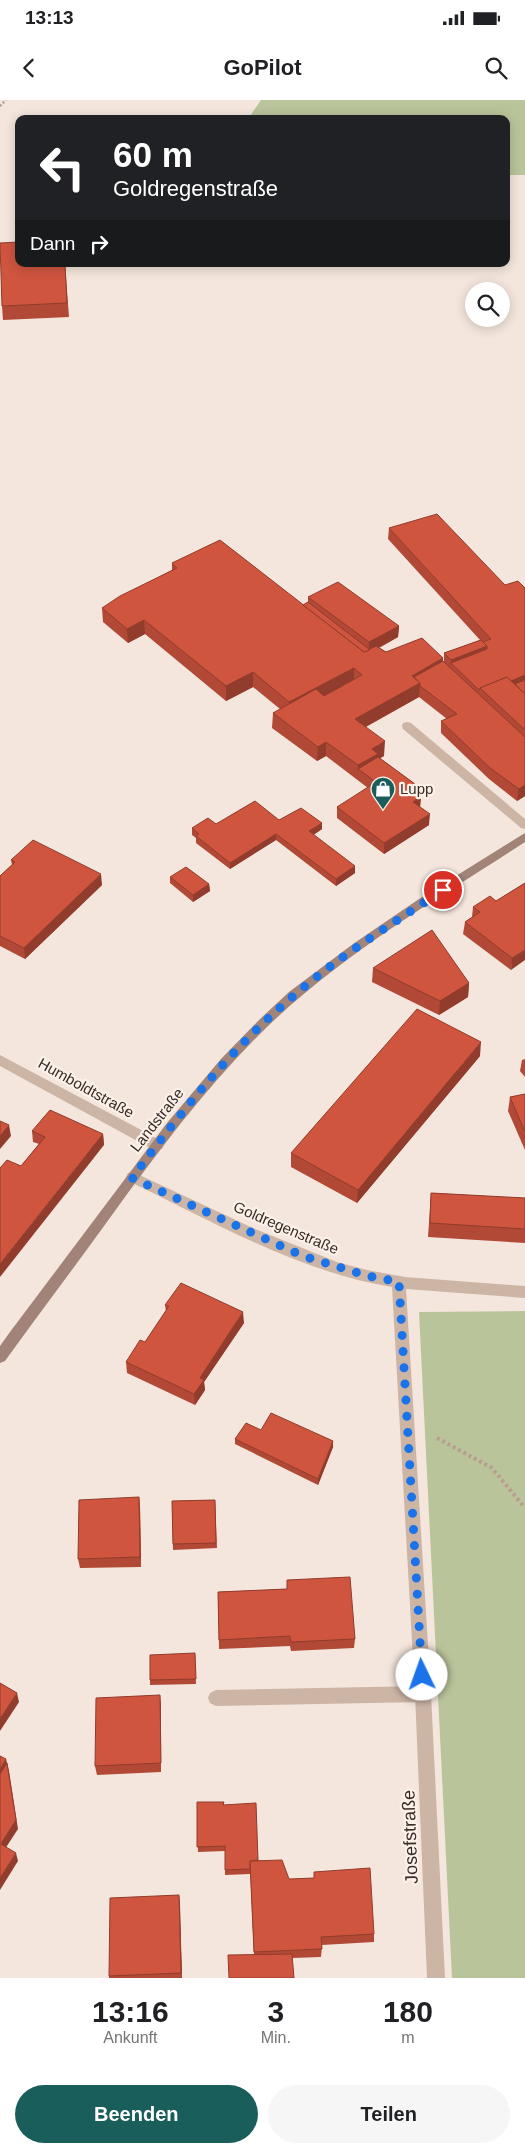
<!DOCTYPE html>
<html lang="de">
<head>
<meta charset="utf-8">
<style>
  body { margin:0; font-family:Helvetica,sans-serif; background:#f6f6f6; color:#202124; height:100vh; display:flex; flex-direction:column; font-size:19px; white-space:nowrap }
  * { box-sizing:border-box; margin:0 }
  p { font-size:16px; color:#757577 }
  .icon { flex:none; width:28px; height:28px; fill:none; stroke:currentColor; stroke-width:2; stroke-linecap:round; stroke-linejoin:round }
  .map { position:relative; height:1878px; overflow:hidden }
  .sheet { display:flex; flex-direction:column; background:#fff; flex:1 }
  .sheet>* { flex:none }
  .banner { position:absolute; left:15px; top:15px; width:495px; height:152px; border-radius:10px; box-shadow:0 2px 12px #0003; background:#202124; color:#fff; overflow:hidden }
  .tools { position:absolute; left:465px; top:182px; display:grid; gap:10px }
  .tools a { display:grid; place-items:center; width:45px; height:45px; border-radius:50%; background:#fff; box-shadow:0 2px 12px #0003; font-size:25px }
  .pin { position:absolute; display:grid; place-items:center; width:42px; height:42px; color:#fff; margin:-21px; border:2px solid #fff; border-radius:50%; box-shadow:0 1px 5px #0007 }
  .me { position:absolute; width:55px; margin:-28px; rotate:357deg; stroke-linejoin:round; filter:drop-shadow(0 0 4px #0008) }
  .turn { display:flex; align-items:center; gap:18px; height:105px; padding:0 15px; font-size:22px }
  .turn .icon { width:65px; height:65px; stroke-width:2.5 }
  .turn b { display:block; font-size:35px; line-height:42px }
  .then { display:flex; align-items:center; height:48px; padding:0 15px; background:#0003; gap:10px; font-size:19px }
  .eta { display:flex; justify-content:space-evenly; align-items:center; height:85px; text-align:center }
  .eta b { font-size:30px; font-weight:700; line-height:35px }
  .button { display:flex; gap:10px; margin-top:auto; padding:10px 15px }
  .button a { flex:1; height:58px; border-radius:30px; background:#1a5e5c; color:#fff; font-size:20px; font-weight:700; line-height:58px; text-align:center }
  .button a+a { background:#f6f6f6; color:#202124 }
  .status { display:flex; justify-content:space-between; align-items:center; height:35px; padding:0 25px; background:#fff; direction:ltr }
  .status svg { height:14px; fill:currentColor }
  header { display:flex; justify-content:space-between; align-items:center; height:65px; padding:0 15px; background:#fff; font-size:22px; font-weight:700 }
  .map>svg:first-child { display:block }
  .green { fill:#bac49a }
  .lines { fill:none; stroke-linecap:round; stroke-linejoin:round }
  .path-far1 { stroke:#b99e90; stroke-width:2.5; stroke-dasharray:2 2; stroke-linecap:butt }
  .path { stroke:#b99e90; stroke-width:4; stroke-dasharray:3 3; stroke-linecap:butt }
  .lane { fill:#cdb5a6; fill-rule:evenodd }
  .street { fill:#cdb5a6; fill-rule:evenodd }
  .secondary { fill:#a18377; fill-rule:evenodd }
  .wall { fill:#b24936 }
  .shaded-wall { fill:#913c2c }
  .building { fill:#cf553f; stroke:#913c2c }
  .route { stroke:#1a73e8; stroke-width:9; stroke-dasharray:0 16.2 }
  .labels { text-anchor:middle; stroke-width:4.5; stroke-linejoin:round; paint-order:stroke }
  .poi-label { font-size:15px; fill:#392c28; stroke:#fbf1e9; text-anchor:start }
  .street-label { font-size:15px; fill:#392c28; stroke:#fbf1e9 }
  .near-street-label { font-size:18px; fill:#392c28; stroke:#fbf1e9 }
</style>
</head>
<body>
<div class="status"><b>13:13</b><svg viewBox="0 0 49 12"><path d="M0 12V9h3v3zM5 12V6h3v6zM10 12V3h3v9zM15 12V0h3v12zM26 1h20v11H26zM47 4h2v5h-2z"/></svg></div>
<header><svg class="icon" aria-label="back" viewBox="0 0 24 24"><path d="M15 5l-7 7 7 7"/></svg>GoPilot<svg class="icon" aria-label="search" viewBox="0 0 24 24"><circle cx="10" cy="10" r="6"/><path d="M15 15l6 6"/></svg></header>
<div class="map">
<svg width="525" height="1878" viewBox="0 0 525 1878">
  <rect width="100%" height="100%" fill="#f4e6dc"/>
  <!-- green -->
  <g class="green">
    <polygon points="261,0 525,0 525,75 506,75 506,19 248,19"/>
    <polygon points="525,1211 525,1878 452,1878 419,1212"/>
  </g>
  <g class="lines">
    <!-- path-far1 -->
    <polyline class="path-far1" points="0,6 6,0"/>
    <!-- path -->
    <polyline class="path" points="437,1338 492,1368 525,1408"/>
    <!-- lane -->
    <g class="lane">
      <polygon points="407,622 411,623 525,719 525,729 521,728 403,629 402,626 403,623"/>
      <polygon points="423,1586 429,1589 431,1594 429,1599 423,1602 216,1606 210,1603 208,1598 210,1593 216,1590"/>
    </g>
    <!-- street -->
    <g class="street">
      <polygon points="0,955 162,1041 164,1045 162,1049 152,1049 0,966"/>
      <path d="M 133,1072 L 253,1128 L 337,1162 L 367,1170 L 405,1177 L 525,1186 L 525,1198 L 406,1189 L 431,1594 L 445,1878 L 427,1878 L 415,1594 L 392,1187 C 299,1172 212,1121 128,1081 L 126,1077 L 128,1073 Z"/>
    </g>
    <!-- secondary -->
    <path class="secondary" d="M 525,733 L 525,742 C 437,799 344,853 268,926 C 209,983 160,1049 112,1115 C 77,1164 40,1212 5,1261 L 0,1263 L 0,1246 L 10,1232 L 167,1023 L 221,959 L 260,919 L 289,892 L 353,844 L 419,799 Z"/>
  </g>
  <!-- wall -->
  <g class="wall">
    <polygon points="65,164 69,217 3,220 2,206"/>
    <polygon points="389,428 505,485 525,488 525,696 517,701 489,679 441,633 441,621 447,619 419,597 366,627 384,656 380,658 415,684 415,692 421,696 420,707 429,725 384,754 337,718 337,707 368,688 326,656 317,661 272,628 273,613 280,609 253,587 226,601 145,534 128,543 103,522 102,508 172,470 172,463 303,505 308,502 308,497 399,526 398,537 379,548 386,552 443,558 443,561 444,562 444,553 480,540 388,439"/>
    <polygon points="279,720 322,729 313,735 355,773 336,786 276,740 230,769 196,743 196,738 192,735 192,728 216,724"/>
    <polygon points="11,760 102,785 25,859 0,846 0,776 12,765"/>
    <polygon points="170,777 209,784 210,791 193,802 170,783"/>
    <polygon points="525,783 511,870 463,834 465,822 472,817 473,807 496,801"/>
    <polygon points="373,868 469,883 468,897 439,915 372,882"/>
    <polygon points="480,956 357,1103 291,1067 291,1053"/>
    <polygon points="525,959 525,977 520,971 522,960"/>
    <polygon points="525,994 525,1050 508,1011 510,997"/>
    <polygon points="32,1031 103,1034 104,1045 21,1066 39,1044 33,1042"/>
    <polygon points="431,1093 525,1098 525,1143 428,1137"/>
    <polygon points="165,1205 244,1223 204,1282 205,1290 195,1305 127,1273 126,1262 145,1242 166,1211"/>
    <polygon points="261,1330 333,1341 333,1347 318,1385 235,1344 235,1339"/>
    <polygon points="139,1397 140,1407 141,1467 80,1468 78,1459"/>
    <polygon points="215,1400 217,1448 173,1450 172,1401"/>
    <polygon points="287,1480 355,1539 354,1548 291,1551 290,1546 219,1549 218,1492 287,1489"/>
    <polygon points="195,1553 196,1584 150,1585 150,1580"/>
    <polygon points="161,1604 161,1672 97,1675 95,1666"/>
    <polygon points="197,1702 224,1702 224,1705 258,1760 289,1779 374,1834 374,1842 322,1845 321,1857 292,1858 254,1855 250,1769 250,1774 225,1775 225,1751 198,1752"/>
    <polygon points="179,1795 182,1878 109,1878 109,1876"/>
  </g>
  <!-- shaded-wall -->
  <g class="shaded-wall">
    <polygon points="144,520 145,534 128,543 127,529"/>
    <polygon points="399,526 398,537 369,553 369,542"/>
    <polygon points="487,546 486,561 451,563 450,574 451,560"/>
    <polygon points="443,558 442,572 420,585 419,597 354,633 355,619 412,576"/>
    <polygon points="354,568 354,582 289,616 289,602"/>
    <polygon points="253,572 253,587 226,601 226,586"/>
    <polygon points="525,575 525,586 484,592"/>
    <polygon points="385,641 384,656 377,660 358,669 357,680 358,665 372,649"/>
    <polygon points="326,642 326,656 317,661 318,647"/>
    <polygon points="415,684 414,696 409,688"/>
    <polygon points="525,685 525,696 517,701 519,689"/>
    <polygon points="421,696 420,708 413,702"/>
    <polygon points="430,714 429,725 384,754 384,743"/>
    <polygon points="322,723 322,729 309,738 309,731"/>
    <polygon points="276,734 276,740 230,769 230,763"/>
    <polygon points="355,766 355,773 336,786 336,779"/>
    <polygon points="101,774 102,785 25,859 24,848"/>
    <polygon points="209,784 210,791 193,802 193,795"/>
    <polygon points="525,850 525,860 511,870 512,858"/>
    <polygon points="469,883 468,897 439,915 440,901"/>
    <polygon points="481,942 480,956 357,1103 358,1090"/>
    <polygon points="9,1025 11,1036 0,1049 0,1036"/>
    <polygon points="103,1034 104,1045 0,1177 0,1164"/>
    <polygon points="243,1212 244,1223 204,1282 205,1290 195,1305 194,1294 200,1278"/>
    <polygon points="333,1341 333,1347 318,1385 318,1379"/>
    <polygon points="139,1397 140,1407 141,1467 140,1457"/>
    <polygon points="17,1593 19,1602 0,1631 0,1619"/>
    <polygon points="160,1595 161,1604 161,1672 161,1663"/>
    <polygon points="6,1659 9,1671 18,1729 3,1752 1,1744 0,1669"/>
    <polygon points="16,1753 18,1761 0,1790 0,1778"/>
    <polygon points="179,1795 180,1803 182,1878 181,1873"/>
  </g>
  <!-- building -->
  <g class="building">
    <polygon points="19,142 19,164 65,164 67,203 2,206 0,143"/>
    <polygon points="437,414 505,485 518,481 525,488 525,575 511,581 507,577 480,588 479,590 451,563 487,549 487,546 483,542 491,539 389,428"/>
    <polygon points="220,440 364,552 376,546 386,552 422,538 443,558 412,576 420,583 355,619 385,641 372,649 378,654 358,665 326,642 318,647 273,613 316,589 324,596 362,575 354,568 289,602 253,572 226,586 144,520 127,529 102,508 120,496 177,468 172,463"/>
    <polygon points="338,482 399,526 369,542 308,497"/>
    <polygon points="308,502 370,550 364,552 303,505"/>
    <polygon points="481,540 487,546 451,560 444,553"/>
    <polygon points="443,561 525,637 525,685 519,689 490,668 441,621 457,614 420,586 420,583 414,577"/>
    <polygon points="507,577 525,594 525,630 480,588"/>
    <polygon points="525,580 525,594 515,584"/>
    <polygon points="378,657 415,684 409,688 421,696 413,702 430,714 384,743 337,707 376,682 358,669"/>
    <polygon points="255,701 279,720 301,708 322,723 309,731 355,766 336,779 276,734 230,763 196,736 199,734 192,728 208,718 216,724"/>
    <polygon points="33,740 101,774 24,848 0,836 0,776 15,762 11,760"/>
    <polygon points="186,767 209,784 193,795 170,777"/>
    <polygon points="525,783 525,850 512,858 465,822 480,812 473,807 490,796 496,801"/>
    <polygon points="432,830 469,883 440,901 373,868"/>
    <polygon points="417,909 481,942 358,1090 291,1053"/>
    <polygon points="525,994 525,1032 510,997"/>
    <polygon points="50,1010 103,1034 0,1164 0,1068 7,1060 21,1066 45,1037 32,1031"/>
    <polygon points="0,1021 9,1025 0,1036"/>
    <polygon points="431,1093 525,1098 525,1129 430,1123"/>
    <polygon points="181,1183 243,1212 200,1278 204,1280 194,1294 126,1262 140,1240 145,1242 169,1206 165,1205"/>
    <polygon points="271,1313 333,1341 318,1379 235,1339 246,1323 261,1330"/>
    <polygon points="139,1397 140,1457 78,1459 79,1400"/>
    <polygon points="215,1400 216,1443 173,1444 172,1401"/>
    <polygon points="350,1477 355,1539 291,1542 290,1536 219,1540 218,1492 287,1489 287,1480"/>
    <polygon points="195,1553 196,1579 150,1580 150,1555"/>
    <polygon points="0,1583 17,1593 0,1619"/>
    <polygon points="160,1595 161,1663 95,1666 96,1598"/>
    <polygon points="0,1656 6,1659 0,1669"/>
    <polygon points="7,1663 16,1720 1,1744 16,1753 0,1778 0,1674"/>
    <polygon points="197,1702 224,1702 223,1705 256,1703 258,1760 250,1761 250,1769 225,1770 225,1746 197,1747"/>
    <polygon points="282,1760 289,1779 314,1778 314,1772 370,1768 374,1834 321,1837 322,1849 254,1852 250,1761"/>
    <polygon points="179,1795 181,1873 109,1876 110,1798"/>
    <polygon points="292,1854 294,1878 229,1878 228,1855"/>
  </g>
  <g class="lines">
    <!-- route -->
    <path class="route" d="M 422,1575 L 399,1182 L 368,1176 L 303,1156 L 132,1078 C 182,1011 233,946 297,893 C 342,854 394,823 443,790"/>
  </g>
  <!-- icons -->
  <defs>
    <symbol id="shop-pin" viewBox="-11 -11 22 30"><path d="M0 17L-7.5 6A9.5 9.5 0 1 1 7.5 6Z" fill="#1a5e5c" stroke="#fbf1e9"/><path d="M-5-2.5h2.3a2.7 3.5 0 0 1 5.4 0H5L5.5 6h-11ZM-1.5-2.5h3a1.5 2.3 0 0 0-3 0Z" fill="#fff"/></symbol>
  </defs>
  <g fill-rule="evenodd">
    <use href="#shop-pin" x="369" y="675" width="28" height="38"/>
  </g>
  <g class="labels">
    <!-- poi labels -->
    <g class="poi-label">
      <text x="400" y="694">Lupp</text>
    </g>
    <!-- street labels -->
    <g class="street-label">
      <text transform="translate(86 988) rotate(29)" y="5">Humboldtstraße</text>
      <text transform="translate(157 1020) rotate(-52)" y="5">Landstraße</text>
      <text transform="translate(286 1128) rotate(23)" y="5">Goldregenstraße</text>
    </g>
    <!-- near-street labels -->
    <g class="near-street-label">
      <text transform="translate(410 1737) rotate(-92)" y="6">Josefstraße</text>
    </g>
  </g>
</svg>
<div class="tools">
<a><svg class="icon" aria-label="search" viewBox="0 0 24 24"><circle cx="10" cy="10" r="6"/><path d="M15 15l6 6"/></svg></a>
</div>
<div class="pin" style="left:443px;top:790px;background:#d93025"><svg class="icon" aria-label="arrive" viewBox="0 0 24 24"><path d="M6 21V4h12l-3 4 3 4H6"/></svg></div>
<svg class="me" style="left:422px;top:1575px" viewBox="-20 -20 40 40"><circle r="19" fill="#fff"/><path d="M0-13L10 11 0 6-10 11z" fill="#1a73e8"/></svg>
<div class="banner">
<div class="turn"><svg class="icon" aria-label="left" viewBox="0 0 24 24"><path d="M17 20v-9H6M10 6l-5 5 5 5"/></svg><div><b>60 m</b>Goldregenstraße</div></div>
<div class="then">Dann<svg class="icon" aria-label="right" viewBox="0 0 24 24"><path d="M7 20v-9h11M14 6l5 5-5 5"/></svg></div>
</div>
</div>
<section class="sheet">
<div class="eta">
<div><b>13:16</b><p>Ankunft</p></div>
<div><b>3</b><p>Min.</p></div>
<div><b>180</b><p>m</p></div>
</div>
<div class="button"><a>Beenden</a><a>Teilen</a></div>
</section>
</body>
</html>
